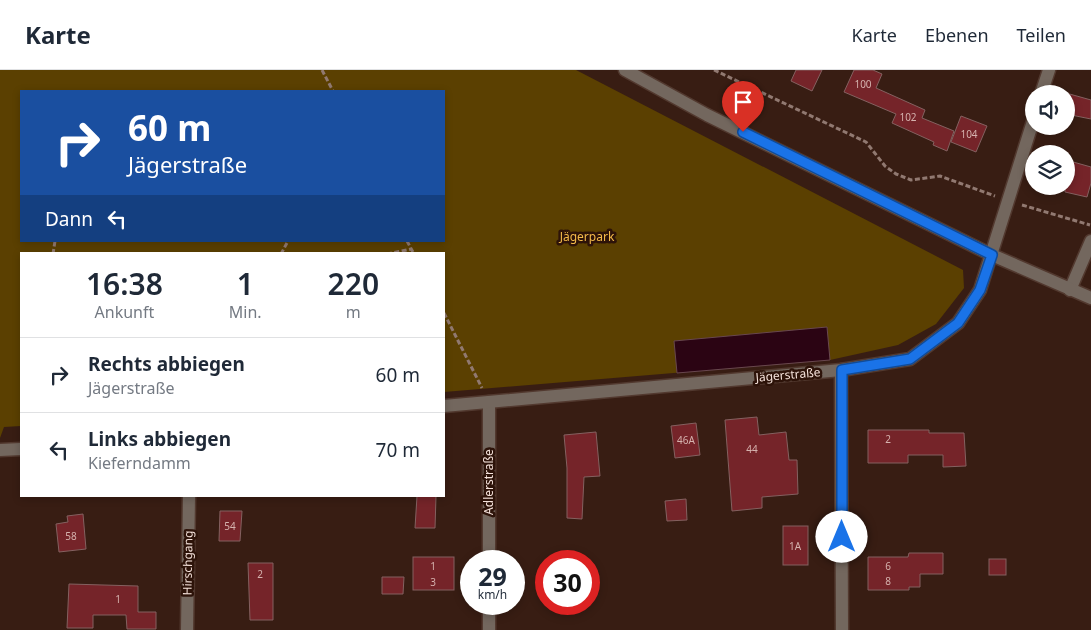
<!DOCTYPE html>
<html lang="de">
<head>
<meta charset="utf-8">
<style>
  body { margin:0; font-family:"Noto Sans",sans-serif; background:#f2f2f3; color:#1f2937; height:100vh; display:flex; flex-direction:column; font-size:19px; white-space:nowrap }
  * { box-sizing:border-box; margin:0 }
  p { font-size:16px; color:#747a83 }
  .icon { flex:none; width:28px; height:28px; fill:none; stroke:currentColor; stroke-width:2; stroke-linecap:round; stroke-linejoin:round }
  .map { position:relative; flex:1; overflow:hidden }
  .side { position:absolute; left:20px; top:182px; width:425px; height:245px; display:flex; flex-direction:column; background:#fff; border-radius:0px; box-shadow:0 2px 8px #0003 }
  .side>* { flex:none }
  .guide { position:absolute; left:20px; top:20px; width:425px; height:152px; border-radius:0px; box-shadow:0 2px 8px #0003; background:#1a4fa0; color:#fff; overflow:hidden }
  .buttons { position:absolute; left:1025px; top:15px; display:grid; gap:10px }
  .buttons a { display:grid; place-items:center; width:50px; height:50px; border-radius:50%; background:#fff; box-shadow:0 2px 8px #0003; font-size:25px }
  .speed { position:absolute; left:460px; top:480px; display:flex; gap:10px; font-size:25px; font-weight:700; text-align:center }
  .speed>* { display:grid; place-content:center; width:65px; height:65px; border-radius:50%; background:#fff; box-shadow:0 2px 8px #0003; line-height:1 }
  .speed small { font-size:12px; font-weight:400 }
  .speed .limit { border:8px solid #d22; background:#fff; color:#111 }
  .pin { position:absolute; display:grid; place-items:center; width:42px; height:42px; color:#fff; margin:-51px -21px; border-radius:50% 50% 50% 0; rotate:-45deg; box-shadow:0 0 5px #0007 }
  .pin .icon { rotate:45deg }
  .me { position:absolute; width:55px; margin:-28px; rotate:0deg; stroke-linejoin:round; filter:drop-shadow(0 0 4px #0008) }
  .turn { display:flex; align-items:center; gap:18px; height:105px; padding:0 25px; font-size:22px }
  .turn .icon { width:65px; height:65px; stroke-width:2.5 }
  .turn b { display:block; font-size:35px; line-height:42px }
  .then { display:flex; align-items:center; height:48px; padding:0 25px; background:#0003; gap:10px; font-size:19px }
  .eta { display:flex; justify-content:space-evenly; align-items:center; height:85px; text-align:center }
  .eta b { font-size:30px; font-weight:600; line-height:35px }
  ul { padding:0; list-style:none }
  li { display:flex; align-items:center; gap:15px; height:75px; padding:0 25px; border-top:1px solid #e0e1e3 }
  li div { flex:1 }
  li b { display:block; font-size:19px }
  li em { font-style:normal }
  header { display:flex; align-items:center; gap:30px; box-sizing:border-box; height:70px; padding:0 25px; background:#fff; border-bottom:1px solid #e0e1e3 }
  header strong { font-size:24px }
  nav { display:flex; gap:28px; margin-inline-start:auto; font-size:18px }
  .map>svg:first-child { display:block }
  .green { fill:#5b4001; fill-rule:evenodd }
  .water { fill:#2b0413; stroke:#68474f }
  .building { fill:#752429; stroke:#846160 }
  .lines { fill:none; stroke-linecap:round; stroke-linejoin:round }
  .minor-casing { stroke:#52392f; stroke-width:15 }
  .tertiary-casing { stroke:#52392f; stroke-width:15 }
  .path { stroke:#917971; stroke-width:3; stroke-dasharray:5 2.5; stroke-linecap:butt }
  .minor { stroke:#73675e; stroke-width:12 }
  .tertiary { stroke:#73675e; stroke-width:12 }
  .route-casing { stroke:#114b97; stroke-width:12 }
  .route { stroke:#1a73e8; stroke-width:9 }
  .labels { text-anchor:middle; stroke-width:5; stroke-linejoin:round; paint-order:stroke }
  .number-label { font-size:10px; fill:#d5b2ae }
  .park-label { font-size:12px; fill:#f4ba49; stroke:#2d1309 }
  .street-label { font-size:12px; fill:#f5e2db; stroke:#2d1309 }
</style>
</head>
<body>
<header>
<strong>Karte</strong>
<nav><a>Karte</a><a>Ebenen</a><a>Teilen</a></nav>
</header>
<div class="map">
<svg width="1091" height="560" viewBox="0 0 1091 560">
  <rect width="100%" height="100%" fill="#381d13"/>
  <!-- green -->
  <path class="green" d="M 0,0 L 576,0 L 963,200 L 964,218 L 936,254 L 898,275 L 830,290 L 444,322 L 444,184 L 21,184 L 21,356 L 4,357 L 0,368 ZM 21,21 L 444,21 L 444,171 L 21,171 Z"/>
  <!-- water -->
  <polygon class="water" points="827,257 830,290 677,303 674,271"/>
  <!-- building -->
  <g class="building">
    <polygon points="796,0 822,0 812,21 791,11"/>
    <polygon points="854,0 873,0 882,4 876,18 925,40 922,48 954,61 947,81 933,75 934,72 892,53 896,44 844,22"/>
    <polygon points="1066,23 1091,30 1091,49 1071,45 1073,40 1066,38"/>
    <polygon points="961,46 987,56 976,82 951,72"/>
    <polygon points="1066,90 1091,97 1091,113 1087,127 1065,122"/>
    <polygon points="757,347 759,365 786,362 789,390 797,390 798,424 762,427 762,438 732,441 725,350"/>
    <polygon points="696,353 700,385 675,388 671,356"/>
    <polygon points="868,360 929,360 929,363 964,363 966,396 943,397 943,385 908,385 908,393 868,393"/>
    <polygon points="596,362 600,406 584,407 582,449 567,448 567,398 564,365"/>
    <polygon points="417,426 436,426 435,458 415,458"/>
    <polygon points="686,429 687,450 667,451 665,431"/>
    <polygon points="220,441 242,441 240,471 219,471"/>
    <polygon points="83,444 86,479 59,482 56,454 68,452 67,446"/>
    <rect x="783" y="456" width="25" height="39"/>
    <polygon points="909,483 943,483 943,504 920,504 920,517 909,517 909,520 868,520 868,487 908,487"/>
    <rect x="413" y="487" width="41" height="33"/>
    <rect x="989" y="489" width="17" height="16"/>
    <polygon points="248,493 273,493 273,550 250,550"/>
    <polygon points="382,507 404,507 403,524 382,524"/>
    <polygon points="69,514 138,516 138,542 156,542 156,559 127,559 126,545 93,545 93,558 67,558"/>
  </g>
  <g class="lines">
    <defs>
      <g id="minor">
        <polyline points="1041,24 1049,0"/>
        <polyline points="1070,220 1091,171"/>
        <polyline points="841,300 842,560"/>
        <polyline points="489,332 489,491"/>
        <polyline points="444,336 841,300 910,289 958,253 980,220 1034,48"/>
        <polyline points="0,380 21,379"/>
        <polyline points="489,534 489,560"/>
        <polyline points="187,560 189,426"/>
      </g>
      <polyline id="tertiary" points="625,0 707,45 992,185 1091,228"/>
    </defs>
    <!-- minor casing -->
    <use href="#minor" class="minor-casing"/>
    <!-- tertiary casing -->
    <use href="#tertiary" class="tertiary-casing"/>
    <!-- path -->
    <g class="path">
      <polyline points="322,0 333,21"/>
      <polyline points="714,0 866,72 885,96 896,104 911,110 940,106 995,126"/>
      <polyline points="1022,135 1090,155"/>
      <polyline points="407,171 414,184"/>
      <polyline points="53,184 55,171"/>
      <polyline points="281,184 288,171"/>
      <polyline points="387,184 411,179"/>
      <polyline points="444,243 482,318"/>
    </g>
    <!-- minor -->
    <use href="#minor" class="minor"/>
    <!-- tertiary -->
    <use href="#tertiary" class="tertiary"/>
  </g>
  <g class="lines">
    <defs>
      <polyline id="route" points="743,62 992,185 980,220 958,253 910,289 842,300 842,467"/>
    </defs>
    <!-- route casing -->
    <use href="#route" class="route-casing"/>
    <!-- route -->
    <use href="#route" class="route"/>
  </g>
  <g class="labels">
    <!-- number labels -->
    <g class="number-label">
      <text x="863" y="18">100</text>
      <text x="908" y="51">102</text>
      <text x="969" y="68">104</text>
      <text x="888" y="373">2</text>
      <text x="686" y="374">46A</text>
      <text x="752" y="383">44</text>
      <text x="230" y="460">54</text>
      <text x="71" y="470">58</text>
      <text x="795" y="480">1A</text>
      <text x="433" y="500">1</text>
      <text x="888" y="500">6</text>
      <text x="260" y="508">2</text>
      <text x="888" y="515">8</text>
      <text x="433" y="516">3</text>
      <text x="118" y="533">1</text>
    </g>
    <!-- park labels -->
    <g class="park-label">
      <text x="587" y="171">Jägerpark</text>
    </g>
    <!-- street labels -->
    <g class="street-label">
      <text transform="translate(788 305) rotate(-5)" y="4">Jägerstraße</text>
      <text transform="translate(489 412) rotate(-90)" y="4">Adlerstraße</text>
      <text transform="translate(188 493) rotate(-89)" y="4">Hirschgang</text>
    </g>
  </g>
</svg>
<div class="buttons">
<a><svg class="icon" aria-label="sound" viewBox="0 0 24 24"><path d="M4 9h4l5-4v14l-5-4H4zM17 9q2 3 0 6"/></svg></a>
<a><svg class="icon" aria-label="layers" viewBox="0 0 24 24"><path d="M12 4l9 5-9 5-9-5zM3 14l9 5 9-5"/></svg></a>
</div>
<div class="speed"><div>29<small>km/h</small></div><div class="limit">30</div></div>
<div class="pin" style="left:743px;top:62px;background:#d93025"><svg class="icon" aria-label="arrive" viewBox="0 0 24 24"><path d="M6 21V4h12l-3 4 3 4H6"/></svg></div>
<svg class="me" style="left:842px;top:467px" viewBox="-20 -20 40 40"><circle r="19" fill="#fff"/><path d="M0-13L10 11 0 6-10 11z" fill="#1a73e8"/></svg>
<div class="guide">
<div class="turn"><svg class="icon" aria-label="right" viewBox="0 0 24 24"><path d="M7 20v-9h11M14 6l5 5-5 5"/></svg><div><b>60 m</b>Jägerstraße</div></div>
<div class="then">Dann<svg class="icon" aria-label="left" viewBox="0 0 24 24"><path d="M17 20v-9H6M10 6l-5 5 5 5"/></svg></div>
</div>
<section class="side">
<div class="eta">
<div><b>16:38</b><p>Ankunft</p></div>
<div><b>1</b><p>Min.</p></div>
<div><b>220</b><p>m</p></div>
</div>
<ul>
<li><svg class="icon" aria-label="right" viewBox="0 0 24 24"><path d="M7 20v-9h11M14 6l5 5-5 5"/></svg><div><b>Rechts abbiegen</b><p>Jägerstraße</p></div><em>60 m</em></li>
<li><svg class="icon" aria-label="left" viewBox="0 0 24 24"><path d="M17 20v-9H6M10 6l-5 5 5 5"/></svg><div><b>Links abbiegen</b><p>Kieferndamm</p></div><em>70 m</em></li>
</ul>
</section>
</div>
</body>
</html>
